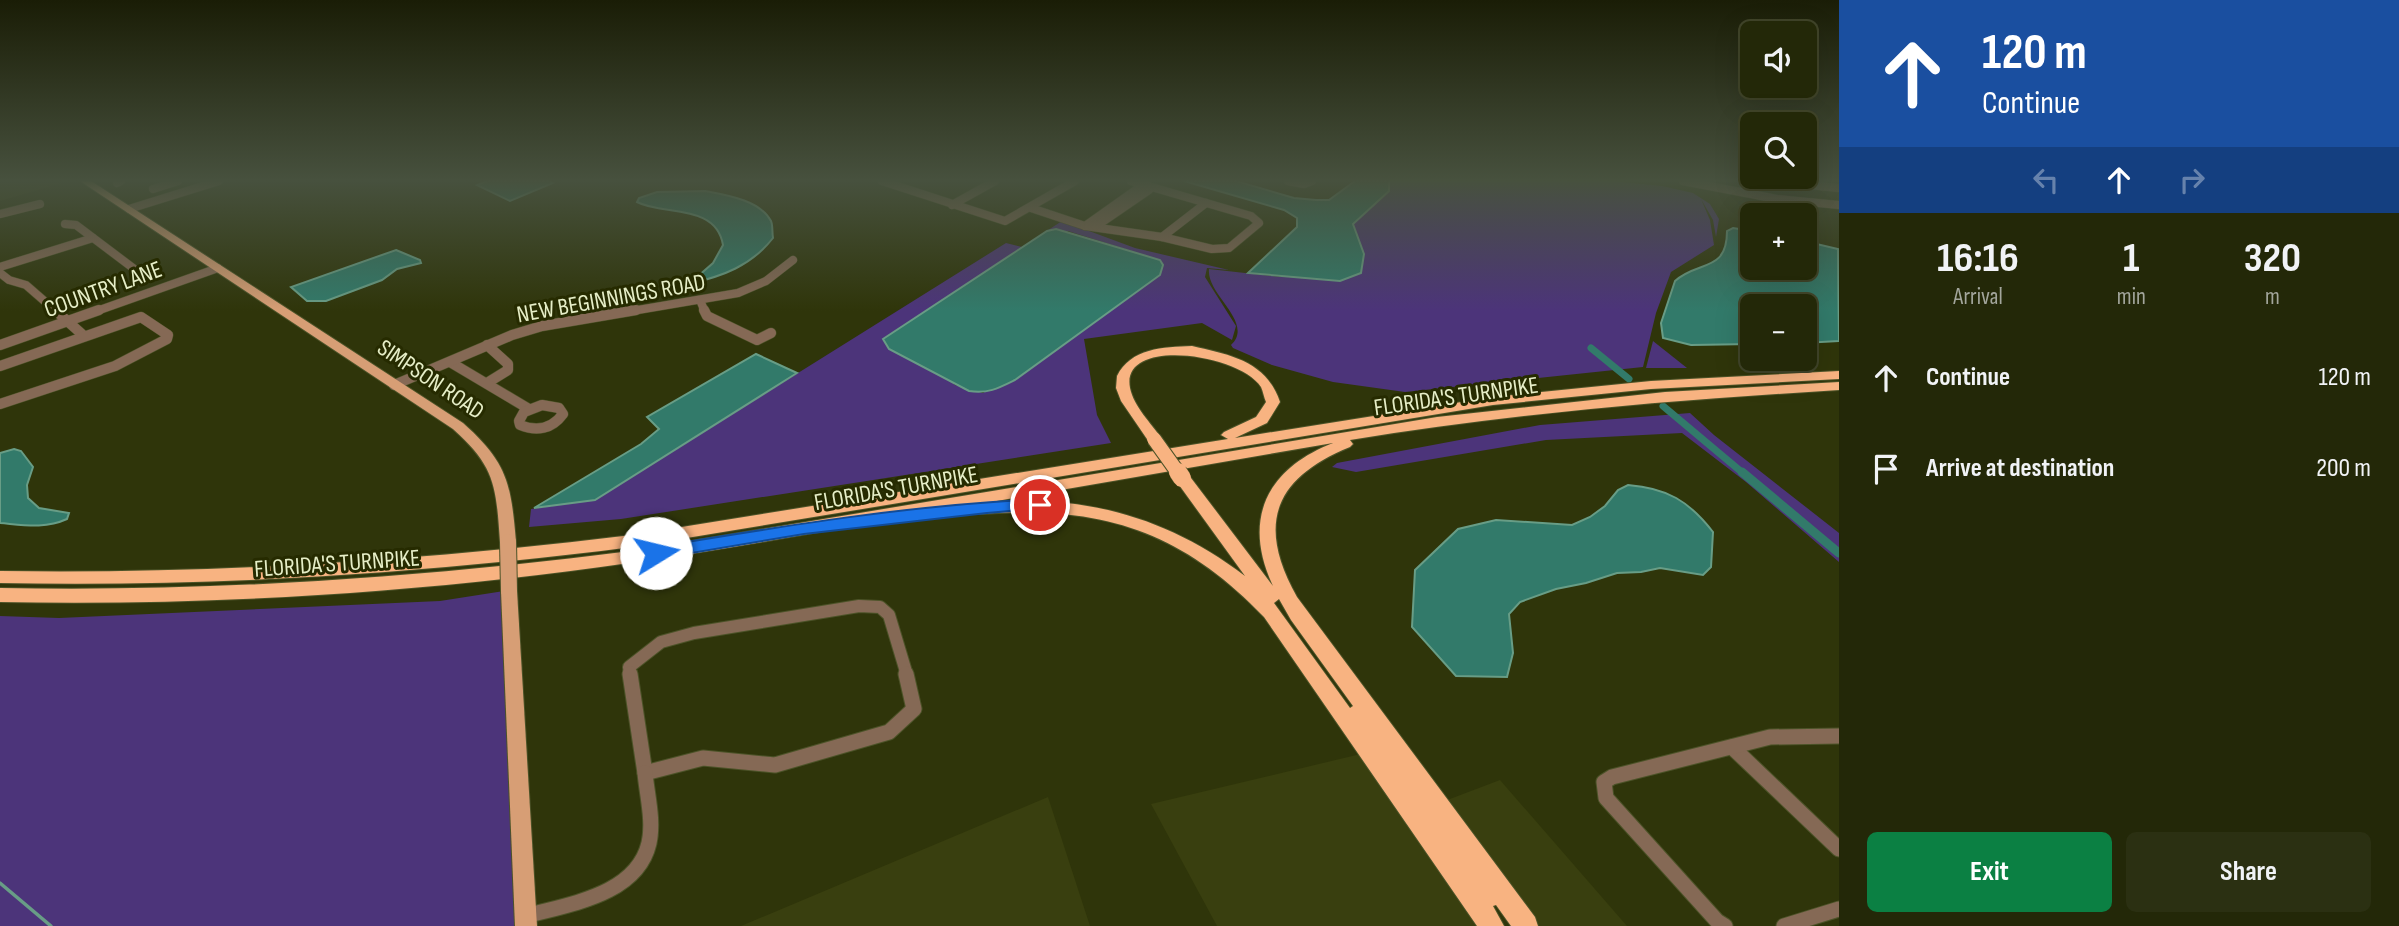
<!DOCTYPE html>
<html lang="en">
<head>
<meta charset="utf-8">
<style>
  body { margin:0; font-family:"Sofia Sans Condensed",sans-serif; background:#2b3012; color:#f1f3f6; height:100vh; display:flex; flex-direction:column; font-size:26px; white-space:nowrap }
  * { box-sizing:border-box; margin:0 }
  p { font-size:23px; color:#a3a69c }
  .icon { flex:none; width:38px; height:38px; fill:none; stroke:currentColor; stroke-width:2; stroke-linecap:round; stroke-linejoin:round }
  .map { position:relative; flex:1; overflow:hidden }
  .side { display:flex; flex-direction:column; background:#232808; width:560px }
  .side>* { flex:none }
  .guide { background:#1a4fa0; color:#fff; overflow:hidden }
  .buttons { position:absolute; left:1740px; top:21px; display:grid; gap:14px }
  .buttons a { display:grid; place-items:center; width:77px; height:77px; border-radius:10px; background:#232808; box-shadow:0 7px 28px #0002,0 0 0 2px #404429; font-size:35px }
  .pin { position:absolute; display:grid; place-items:center; width:60px; height:60px; color:#fff; margin:-30px; border:4px solid #fff; border-radius:50%; box-shadow:0 2px 7px #0007 }
  .me { position:absolute; width:77px; margin:-38px; rotate:81deg; stroke-linejoin:round; filter:drop-shadow(0 0 5px #0008) }
  .turn { display:flex; align-items:center; gap:24px; height:147px; padding:0 28px; font-size:32px }
  .turn .icon { width:91px; height:91px; stroke-width:2.5 }
  .turn b { display:block; font-size:49px; line-height:60px }
  .lanes { display:flex; align-items:center; height:66px; padding:0 28px; background:#0003; justify-content:center; gap:35px; direction:ltr }
  .lanes .off { opacity:.35 }
  .eta { display:flex; justify-content:space-evenly; align-items:center; height:119px; text-align:center }
  .eta b { font-size:42px; font-weight:700; line-height:49px }
  .action { display:flex; gap:14px; margin-top:auto; padding:14px 28px }
  .action a { flex:1; height:80px; border-radius:10px; background:#0b8043; color:#fff; font-size:28px; font-weight:700; line-height:80px; text-align:center }
  .action a+a { background:#2b3012; color:#f1f3f6 }
  ul { padding:0; list-style:none }
  li { display:flex; align-items:center; gap:21px; height:91px; padding:0 28px }
  li div { flex:1 }
  li b { display:block; font-size:26px }
  li em { font-style:normal }
  main { display:flex; flex:1; min-height:0 }
  .map>svg:first-child { display:block }
  .built { fill:#393f0f }
  .green { fill:#4c347a; fill-rule:evenodd }
  .water { fill:#327a6a; stroke:#689d86; stroke-width:2 }
  .lines { fill:none; stroke-linecap:round; stroke-linejoin:round }
  .stream { stroke:#689d86; stroke-width:3.5 }
  .canal-far1 { stroke:#327a6a; stroke-width:7 }
  .canal { stroke:#327a6a; stroke-width:9 }
  .minor-far3-casing { stroke:#4c5328; stroke-width:9 }
  .minor-far2-casing { stroke:#4c5328; stroke-width:11 }
  .minor-far1-casing { stroke:#4c5328; stroke-width:14 }
  .minor-casing { stroke:#4c5328; stroke-width:17 }
  .major-casing { stroke:#4c5328; stroke-width:2 }
  .highway-casing { stroke:#4c5328; stroke-width:2 }
  .minor-far3 { stroke:#856955; stroke-width:8 }
  .minor-far2 { stroke:#856955; stroke-width:10 }
  .minor-far1 { stroke:#856955; stroke-width:12 }
  .minor { stroke:#856955; stroke-width:15 }
  .major { fill:#d79e75; fill-rule:evenodd }
  .highway { fill:#f8b381; fill-rule:evenodd }
  .major-bridge-casing { stroke:#4c5328; stroke-width:18; stroke-linecap:butt }
  .highway-bridge-far1-casing { stroke:#4c5328; stroke-width:16; stroke-linecap:butt }
  .highway-bridge-casing { stroke:#4c5328; stroke-width:19; stroke-linecap:butt }
  .major-bridge { stroke:#d79e75; stroke-width:16 }
  .highway-bridge-far1 { stroke:#f8b381; stroke-width:14 }
  .highway-bridge { stroke:#f8b381; stroke-width:18 }
  .route { fill:#1a73e8; stroke:#114b97; stroke-width:2 }
  .labels { text-anchor:middle; stroke-width:6; stroke-linejoin:round; paint-order:stroke }
  .street-label { font-size:24px; fill:#e6eec7; stroke:#262b00 }
</style>
</head>
<body>
<main>
<div class="map">
<svg width="1839" height="926" viewBox="0 0 1839 926">
  <rect width="100%" height="100%" fill="#2f350a"/>
  <!-- built -->
  <g class="built">
    <polygon points="0,181 69,181 0,201"/>
    <polygon points="1365,753 1486,926 1217,926 1151,804"/>
    <polygon points="1500,780 1627,926 1533,926 1442,802"/>
    <polygon points="1048,797 1090,926 741,926"/>
  </g>
  <!-- green -->
  <g class="green">
    <path d="M 1389,181 L 1613,181 L 1662,186 L 1693,193 L 1710,204 L 1719,219 L 1716,237 L 1713,220 L 1701,199 L 1710,220 L 1714,245 L 1671,272 L 1656,313 L 1643,367 L 1405,392 L 1333,382 L 1272,365 L 1233,348 L 1231,345 C 1255,322 1206,295 1209,269 L 1281,277 L 1364,254 L 1352,224 L 1389,191 Z"/>
    <path d="M 1062,221 L 1135,248 L 1229,270 L 1207,268 L 1205,277 L 1236,326 L 1232,340 L 1202,323 L 1084,339 L 1097,415 L 1111,443 L 621,519 L 529,527 L 531,509 L 595,500 L 1006,243 L 1022,247 ZM 1068,231 L 1160,260 L 1163,265 L 1160,275 L 983,393 L 955,385 L 952,382 Z"/>
    <polygon points="1653,341 1687,368 1646,368"/>
    <polygon points="1690,413 1714,435 1839,533 1839,562 1746,482 1682,433 1546,440 1356,472 1332,467 1337,463 1540,425"/>
    <polygon points="504,591 520,926 0,926 0,616 59,618 440,601"/>
  </g>
  <!-- water -->
  <g class="water">
    <polygon points="487,181 549,181 553,183 510,201 477,185"/>
    <polygon points="1184,181 1236,181 1294,198 1316,200 1329,200 1355,181 1389,181 1389,191 1353,224 1364,254 1361,273 1340,281 1248,273 1297,227 1297,218 1284,210"/>
    <path d="M 705,191 C 726,195 760,200 771,221 C 773,225 772,233 773,238 C 751,266 723,276 689,284 L 713,263 L 723,245 C 716,203 663,216 637,202 L 639,198 L 657,192 Z"/>
    <path d="M 1733,228 L 1752,231 L 1752,268 L 1804,268 L 1804,241 L 1838,249 L 1839,341 L 1804,343 L 1804,306 L 1752,306 L 1752,344 L 1691,345 L 1663,338 L 1661,323 L 1675,281 C 1698,260 1727,273 1727,231 Z"/>
    <path d="M 1056,229 L 1160,260 L 1163,265 L 1160,275 L 1015,380 C 999,388 988,394 969,391 L 889,349 L 883,339 L 1047,231 Z"/>
    <polygon points="396,250 420,260 421,263 397,269 382,280 326,301 307,301 291,287"/>
    <polygon points="756,354 797,373 595,500 534,508 641,444 659,429 647,417"/>
    <path d="M 14,449 L 21,451 L 33,467 L 27,485 L 28,498 L 39,508 L 69,513 L 67,519 C 45,529 24,525 0,523 L 0,453 Z"/>
    <path d="M 1628,485 C 1667,488 1689,501 1713,532 L 1711,567 L 1703,575 L 1660,568 L 1641,572 L 1617,573 L 1586,583 L 1556,589 L 1520,602 L 1509,614 L 1513,653 L 1507,677 L 1456,676 L 1412,627 L 1415,570 L 1458,529 L 1496,520 L 1572,525 L 1590,517 L 1605,506 L 1618,490 Z"/>
  </g>
  <g class="lines">
    <!-- stream -->
    <polyline class="stream" points="0,883 51,926"/>
    <!-- canal-far1 -->
    <g class="canal-far1">
      <polyline points="1591,348 1629,379"/>
      <polyline points="1663,406 1744,474"/>
    </g>
    <!-- canal -->
    <polyline class="canal" points="1742,472 1839,553"/>
    <defs>
      <g id="minor-far3">
        <polyline points="882,181 1005,221 1075,181"/>
        <polyline points="1288,181 1304,184 1312,181"/>
        <polyline points="1683,181 1777,199 1839,205"/>
        <polyline points="1767,181 1839,188"/>
        <polyline points="117,183 121,181"/>
        <polyline points="153,189 178,181"/>
        <polyline points="952,205 995,181"/>
        <polyline points="1031,208 1085,226 1162,237 1212,249 1229,248 1259,223 1251,216 1131,181"/>
        <polyline points="129,209 219,181"/>
        <polyline points="0,214 40,204"/>
        <polyline points="65,224 76,225 137,271 135,276"/>
        <polyline points="1085,226 1140,187 1148,185"/>
        <polyline points="1088,226 1098,225 1149,190"/>
        <polyline points="1162,237 1206,203"/>
        <polyline points="0,267 93,238"/>
        <polyline points="0,273 9,280 26,285 57,312"/>
        <polyline points="700,300 705,312"/>
        <polyline points="94,312 218,268"/>
        <polyline points="626,312 738,293 766,281 793,260"/>
      </g>
      <g id="minor-far2">
        <polyline points="55,310 84,336"/>
        <polyline points="704,310 707,316 757,340 771,333"/>
        <polyline points="0,345 99,310"/>
        <polyline points="487,345 508,364 508,370 487,383"/>
        <polyline points="450,362 529,409"/>
        <polyline points="0,366 141,317 168,335 167,339 115,366 0,404"/>
        <polyline points="394,385 512,335 542,326 636,310"/>
        <path d="M 542,405 L 559,408 L 563,414 C 552,429 537,432 520,425 L 519,421 L 524,412 Z"/>
      </g>
      <polyline id="minor-far1" points="630,675 629,667 661,642 694,633 859,606 880,607 889,615 907,675"/>
      <g id="minor">
        <polyline points="630,674 645,773 703,758 775,765 889,732 914,709 906,674"/>
        <polyline points="1732,747 1839,849"/>
        <path d="M 526,916 C 569,904 637,895 649,843 C 654,821 647,795 645,773"/>
        <polyline points="1725,926 1717,921 1606,798 1604,782 1612,777 1770,737 1839,736"/>
        <polyline points="1784,926 1839,909"/>
      </g>
      <g id="major">
        <path d="M 80,181 L 91,181 L 463,423 C 508,463 511,484 516,542 L 513,546 L 503,546 L 500,542 C 496,487 496,467 453,429 Z"/>
        <polygon points="509,585 515,587 517,591 537,926 515,926 501,591 503,587"/>
      </g>
      <g id="highway">
        <path d="M 1192,346 C 1231,355 1266,361 1280,402 L 1267,423 L 1235,438 L 1493,397 L 1651,381 L 1839,371 L 1839,379 L 1651,389 L 1493,405 L 632,547 C 422,574 212,587 0,583 L 0,571 C 212,574 422,561 632,535 L 1228,439 L 1221,435 L 1224,432 L 1256,417 L 1266,402 C 1264,398 1263,391 1261,387 C 1240,354 1120,336 1130,388 C 1134,407 1151,423 1162,439 L 1159,442 L 1149,442 L 1121,401 L 1116,388 L 1117,376 C 1131,348 1163,347 1192,346 Z"/>
        <path d="M 1839,382 L 1839,390 C 1675,400 1512,413 1350,440 L 1353,444 L 1350,447 C 1274,478 1256,524 1297,597 L 1535,917 L 1538,926 L 1511,926 L 1496,905 L 1493,906 L 1504,926 L 1477,926 L 1264,617 C 1181,530 1099,505 980,514 L 974,512 L 972,508 L 974,505 C 859,524 744,547 629,563 C 420,593 211,606 0,602 L 0,588 C 212,592 421,578 631,551 L 1437,417 L 1665,392 ZM 1333,443 C 1266,469 1242,520 1273,586 L 1188,474 L 1182,473 L 1174,478 L 1245,576 C 1169,518 1087,495 991,502 ZM 1279,599 L 1291,620 L 1353,706 L 1350,708 L 1274,603 Z"/>
      </g>
    </defs>
    <!-- minor-far3 casing -->
    <use href="#minor-far3" class="minor-far3-casing"/>
    <!-- minor-far2 casing -->
    <use href="#minor-far2" class="minor-far2-casing"/>
    <!-- minor-far1 casing -->
    <use href="#minor-far1" class="minor-far1-casing"/>
    <!-- minor casing -->
    <use href="#minor" class="minor-casing"/>
    <!-- major casing -->
    <use href="#major" class="major-casing"/>
    <!-- highway casing -->
    <use href="#highway" class="highway-casing"/>
    <!-- minor-far3 -->
    <use href="#minor-far3" class="minor-far3"/>
    <!-- minor-far2 -->
    <use href="#minor-far2" class="minor-far2"/>
    <!-- minor-far1 -->
    <use href="#minor-far1" class="minor-far1"/>
    <!-- minor -->
    <use href="#minor" class="minor"/>
    <!-- major -->
    <use href="#major" class="major"/>
    <!-- highway -->
    <use href="#highway" class="highway"/>
    <defs>
      <polyline id="major-bridge" points="508,542 509,591"/>
      <polyline id="highway-bridge-far1" points="1154,439 1179,474"/>
      <polyline id="highway-bridge" points="1178,472 1182,478"/>
    </defs>
    <!-- major-bridge casing -->
    <use href="#major-bridge" class="major-bridge-casing"/>
    <!-- highway-bridge-far1 casing -->
    <use href="#highway-bridge-far1" class="highway-bridge-far1-casing"/>
    <!-- highway-bridge casing -->
    <use href="#highway-bridge" class="highway-bridge-casing"/>
    <!-- major-bridge -->
    <use href="#major-bridge" class="major-bridge"/>
    <!-- highway-bridge-far1 -->
    <use href="#highway-bridge-far1" class="highway-bridge-far1"/>
    <!-- highway-bridge -->
    <use href="#highway-bridge" class="highway-bridge"/>
  </g>
  <!-- sky -->
  <linearGradient id="sky" x2="0" y2="1"><stop stop-color="#1a1d06"/><stop offset="0.58" stop-color="#47513e"/><stop offset="1" stop-color="#47513e" stop-opacity="0"/></linearGradient>
  <rect width="1839" height="311" fill="url(#sky)"/>
  <!-- route -->
  <path class="route" d="M 1040,499 L 1049,505 L 1046,508 L 987,513 L 804,534 L 656,559 L 649,557 L 647,553 L 649,549 L 656,547 C 783,526 911,505 1040,499 Z"/>
  <g class="labels">
    <!-- street labels -->
    <g class="street-label">
      <text transform="translate(103 289) rotate(-20)" y="8">COUNTRY LANE</text>
      <text transform="translate(611 298) rotate(-10)" y="8">NEW BEGINNINGS ROAD</text>
      <text transform="translate(431 379) rotate(34)" y="8">SIMPSON ROAD</text>
      <text transform="translate(1456 396) rotate(-8)" y="8">FLORIDA'S TURNPIKE</text>
      <text transform="translate(896 488) rotate(-10)" y="8">FLORIDA'S TURNPIKE</text>
      <text transform="translate(337 563) rotate(-4)" y="8">FLORIDA'S TURNPIKE</text>
    </g>
  </g>
</svg>
<div class="buttons">
<a><svg class="icon" aria-label="sound" viewBox="0 0 24 24"><path d="M4 9h4l5-4v14l-5-4H4zM17 9q2 3 0 6"/></svg></a>
<a><svg class="icon" aria-label="search" viewBox="0 0 24 24"><circle cx="10" cy="10" r="6"/><path d="M15 15l6 6"/></svg></a>
<a>+</a>
<a>−</a>
</div>
<div class="pin" style="left:1040px;top:505px;background:#d93025"><svg class="icon" aria-label="arrive" viewBox="0 0 24 24"><path d="M6 21V4h12l-3 4 3 4H6"/></svg></div>
<svg class="me" style="left:656px;top:553px" viewBox="-20 -20 40 40"><circle r="19" fill="#fff"/><path d="M0-13L10 11 0 6-10 11z" fill="#1a73e8"/></svg>
</div>
<section class="side">
<div class="guide">
<div class="turn"><svg class="icon" aria-label="ahead" viewBox="0 0 24 24"><path d="M12 20V5M6 11l6-6 6 6"/></svg><div><b>120 m</b>Continue</div></div>
<div class="lanes"><svg class="icon off" aria-label="left" viewBox="0 0 24 24"><path d="M17 20v-9H6M10 6l-5 5 5 5"/></svg><svg class="icon" aria-label="ahead" viewBox="0 0 24 24"><path d="M12 20V5M6 11l6-6 6 6"/></svg><svg class="icon off" aria-label="right" viewBox="0 0 24 24"><path d="M7 20v-9h11M14 6l5 5-5 5"/></svg></div>
</div>
<div class="eta">
<div><b>16:16</b><p>Arrival</p></div>
<div><b>1</b><p>min</p></div>
<div><b>320</b><p>m</p></div>
</div>
<ul>
<li><svg class="icon" aria-label="ahead" viewBox="0 0 24 24"><path d="M12 20V5M6 11l6-6 6 6"/></svg><div><b>Continue</b></div><em>120 m</em></li>
<li><svg class="icon" aria-label="arrive" viewBox="0 0 24 24"><path d="M6 21V4h12l-3 4 3 4H6"/></svg><div><b>Arrive at destination</b></div><em>200 m</em></li>
</ul>
<div class="action"><a>Exit</a><a>Share</a></div>
</section>
</main>
</body>
</html>
